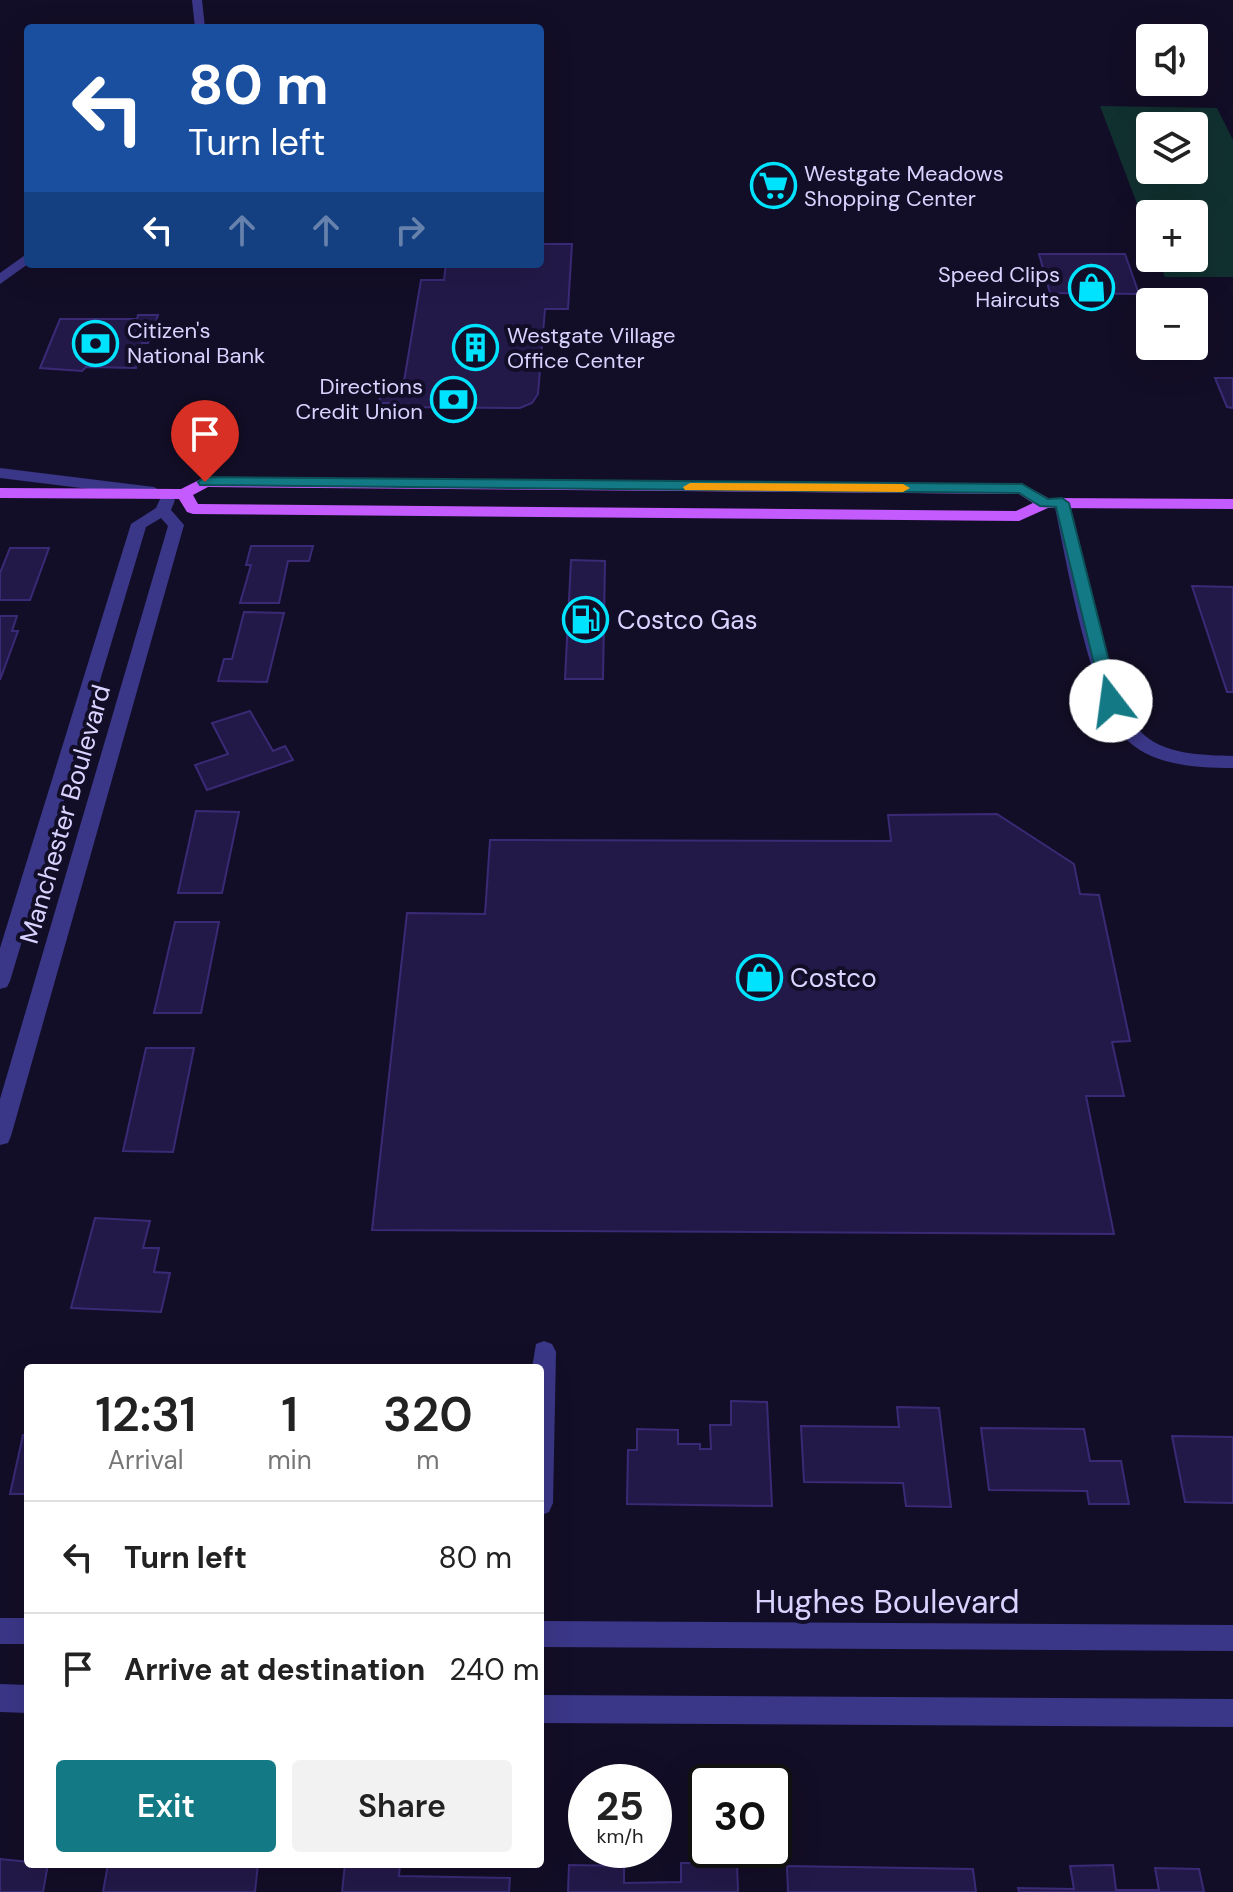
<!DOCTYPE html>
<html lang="en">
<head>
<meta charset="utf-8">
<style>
  body { margin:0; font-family:"DM Sans",sans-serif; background:#f2f2f2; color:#222; height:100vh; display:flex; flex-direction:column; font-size:30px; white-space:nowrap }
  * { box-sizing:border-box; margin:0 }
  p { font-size:26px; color:#767676 }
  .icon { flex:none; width:44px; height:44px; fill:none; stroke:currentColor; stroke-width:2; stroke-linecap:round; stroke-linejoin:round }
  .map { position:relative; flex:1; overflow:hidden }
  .drawer { position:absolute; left:24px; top:1364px; width:520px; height:504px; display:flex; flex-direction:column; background:#fff; border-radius:8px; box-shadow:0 8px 32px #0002 }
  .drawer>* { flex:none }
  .guide { position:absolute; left:24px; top:24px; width:520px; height:244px; border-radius:8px; box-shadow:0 8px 32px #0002; background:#1a4fa0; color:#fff; overflow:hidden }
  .fabs { position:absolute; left:1136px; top:24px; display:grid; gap:16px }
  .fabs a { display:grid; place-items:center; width:72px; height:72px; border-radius:8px; background:#fff; box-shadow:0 8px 32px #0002; font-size:40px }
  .speed { position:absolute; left:568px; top:1764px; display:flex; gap:16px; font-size:40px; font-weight:700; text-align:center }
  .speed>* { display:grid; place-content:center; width:104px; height:104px; border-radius:50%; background:#fff; box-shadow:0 8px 32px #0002; line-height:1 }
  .speed small { font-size:20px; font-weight:400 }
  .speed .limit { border:4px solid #111; border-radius:12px; background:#fff; color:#111 }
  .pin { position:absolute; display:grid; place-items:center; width:68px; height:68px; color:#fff; margin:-82px -34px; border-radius:50% 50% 50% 0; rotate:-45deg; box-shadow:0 0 8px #0007 }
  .pin .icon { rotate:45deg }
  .me { position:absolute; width:88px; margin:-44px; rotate:345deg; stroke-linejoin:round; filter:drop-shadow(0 0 6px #0008) }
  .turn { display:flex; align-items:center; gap:28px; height:168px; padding:0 32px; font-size:36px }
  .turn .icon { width:104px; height:104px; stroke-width:2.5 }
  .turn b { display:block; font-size:56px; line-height:68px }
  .lanes { display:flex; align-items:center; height:76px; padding:0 32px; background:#0003; justify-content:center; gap:40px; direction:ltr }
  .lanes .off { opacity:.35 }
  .eta { display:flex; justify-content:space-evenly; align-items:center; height:136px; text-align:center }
  .eta b { font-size:48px; font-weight:600; line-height:56px }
  .primary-button { display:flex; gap:16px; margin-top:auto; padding:16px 32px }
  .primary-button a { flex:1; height:92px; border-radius:8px; background:#137985; color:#fff; font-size:32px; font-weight:600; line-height:92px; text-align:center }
  .primary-button a+a { background:#f2f2f2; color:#222 }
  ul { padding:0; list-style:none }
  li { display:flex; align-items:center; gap:24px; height:112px; padding:0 32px; border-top:2px solid #e0e0e0 }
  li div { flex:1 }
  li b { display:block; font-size:30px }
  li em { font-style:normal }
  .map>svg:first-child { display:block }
  .green { fill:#113130; fill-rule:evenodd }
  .building { fill:#231949; stroke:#3a2a76; stroke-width:2 }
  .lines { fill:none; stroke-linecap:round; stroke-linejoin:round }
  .minor { fill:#3b3788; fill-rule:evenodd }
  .tertiary { fill:#3b3788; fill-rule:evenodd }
  .primary { fill:#c35bff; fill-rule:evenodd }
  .route { fill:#137985; stroke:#0c4f56; stroke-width:2 }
  .slow { fill:#f59e0b }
  .labels { text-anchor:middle; stroke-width:8; stroke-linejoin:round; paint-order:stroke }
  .far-poi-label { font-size:22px; fill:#d9d4ff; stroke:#130e27; text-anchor:start }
  .poi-label { font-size:26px; fill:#d9d4ff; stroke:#130e27; text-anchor:start }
  .street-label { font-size:26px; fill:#d9d4ff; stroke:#130e27 }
  .near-street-label { font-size:32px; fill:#d9d4ff; stroke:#130e27 }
</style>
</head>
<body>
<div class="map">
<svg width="1233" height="1892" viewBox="0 0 1233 1892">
  <rect width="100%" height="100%" fill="#130e27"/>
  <!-- green -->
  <path class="green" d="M 1100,106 L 1217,108 L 1233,140 L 1233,277 L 1165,277 L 1158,258 L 1194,258 L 1194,214 L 1150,214 L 1150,238 ZM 1150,126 L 1194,126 L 1194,170 L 1150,170 Z"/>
  <!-- building -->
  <g class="building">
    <polygon points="264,25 336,26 263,28"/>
    <polygon points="540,244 572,244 568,309 545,309 538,394 532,403 520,408 396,407 397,403 379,403 382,387 403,387 421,280 444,280 446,264 540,264"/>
    <polygon points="1039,254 1125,254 1139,294 1050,293"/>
    <polygon points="138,315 158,315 148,343 142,343 136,368 86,367 82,371 40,368 60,319 137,319"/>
    <polygon points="1215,378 1233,378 1233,408 1227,407"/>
    <polygon points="251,546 313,546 309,561 288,561 279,603 240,603 251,565 246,565"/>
    <polygon points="10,548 49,548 30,600 0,600 0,573"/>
    <polygon points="571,560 605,561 603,679 565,679"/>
    <polygon points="1192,586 1233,587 1233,692 1227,692"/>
    <polygon points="244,612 284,613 267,682 218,681 224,659 232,659"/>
    <polygon points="0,616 17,616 12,631 18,631 0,680"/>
    <polygon points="250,711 273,751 285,746 293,760 207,790 195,765 228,754 212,723"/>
    <polygon points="196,811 239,812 222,893 178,893"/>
    <polygon points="997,814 1074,864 1080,894 1099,895 1130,1041 1112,1042 1124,1096 1086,1096 1114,1234 372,1230 407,913 485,914 490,840 891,841 888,815"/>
    <polygon points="175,922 219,922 201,1013 154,1013"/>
    <polygon points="146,1048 194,1048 173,1152 123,1151"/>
    <polygon points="95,1218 150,1221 143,1248 159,1248 154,1272 170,1273 161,1312 71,1308"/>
    <polygon points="731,1401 767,1402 772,1506 627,1504 628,1450 637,1450 637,1429 678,1430 678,1444 700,1444 700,1449 711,1449 710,1425 731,1425"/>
    <polygon points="897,1407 939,1408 951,1507 906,1506 903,1483 804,1482 801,1426 899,1427"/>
    <polygon points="981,1428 1084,1429 1090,1461 1121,1461 1129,1504 1089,1504 1087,1491 989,1490"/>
    <polygon points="28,1429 28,1494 10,1494 23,1435 26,1435"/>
    <polygon points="1172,1436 1233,1437 1233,1503 1185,1502"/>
    <polygon points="0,1859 48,1864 43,1892 0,1892"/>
    <polygon points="681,1863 737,1863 738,1892 568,1892 569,1865 624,1866 624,1883 681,1882"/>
    <polygon points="108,1864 258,1864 255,1892 103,1892"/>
    <polygon points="345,1864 400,1864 399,1876 510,1878 509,1892 342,1892"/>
    <polygon points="1113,1865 1116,1890 1159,1890 1155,1868 1199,1869 1204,1892 1019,1892 1018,1888 1074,1889 1070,1866"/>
    <polygon points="787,1866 973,1869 976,1892 788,1892"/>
  </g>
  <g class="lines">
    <!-- minor -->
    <g class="minor">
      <polygon points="167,495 175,500 171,510 184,525 11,1136 8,1143 0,1145 0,1099 168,526 161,518 146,527 10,981 7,987 0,989 0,948 131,524 156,508 161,497"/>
      <path d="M 1062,498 L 1070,503 C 1081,554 1107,697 1140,731 C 1163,755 1202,755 1233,756 L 1233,768 C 1199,768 1155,766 1128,741 C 1090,704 1066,558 1054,503 Z"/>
      <polygon points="544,1341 552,1344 556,1352 553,1503 549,1512 540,1516 540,1368 532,1368 536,1344"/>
      <rect x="0" y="1618" width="28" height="26"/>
      <polygon points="540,1621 1233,1625 1233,1651 540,1647"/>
      <polygon points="0,1684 28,1685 28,1713 0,1712"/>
      <polygon points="540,1695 1233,1699 1233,1727 540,1723"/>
    </g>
    <!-- tertiary -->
    <g class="tertiary">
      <polygon points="192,0 202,0 205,28 195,28"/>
      <polygon points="28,253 28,264 0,284 0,273"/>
      <polygon points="0,468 154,487 162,492 154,497 0,478"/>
    </g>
    <!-- primary -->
    <path class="primary" d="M 205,477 L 1022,484 L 1048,498 L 1233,499 L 1233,509 L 1048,508 L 1019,521 L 193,514 L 187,512 L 179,499 L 0,498 L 0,488 L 181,489 ZM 208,487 L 1019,494 L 1033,503 L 1016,511 L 198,504 L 193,495 Z"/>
  </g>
  <!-- route -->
  <polygon class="route" points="205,477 1022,484 1048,499 1062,498 1069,503 1119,701 1111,706 1103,701 1056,507 1040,506 1019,493 200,485 198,482"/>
  <!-- slow -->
  <polygon class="slow" points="690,483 903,484 910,488 903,492 685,490 683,487"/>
  <!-- icons -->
  <defs>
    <symbol id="supermarket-ring" viewBox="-11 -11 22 22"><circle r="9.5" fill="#130e27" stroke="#00e3ff" stroke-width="1.5"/><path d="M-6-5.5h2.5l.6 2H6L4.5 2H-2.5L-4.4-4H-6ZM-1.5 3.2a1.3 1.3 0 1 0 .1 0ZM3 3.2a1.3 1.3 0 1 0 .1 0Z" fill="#00e3ff"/></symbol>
    <symbol id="shop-ring" viewBox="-11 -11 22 22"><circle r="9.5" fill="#130e27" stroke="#00e3ff" stroke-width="1.5"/><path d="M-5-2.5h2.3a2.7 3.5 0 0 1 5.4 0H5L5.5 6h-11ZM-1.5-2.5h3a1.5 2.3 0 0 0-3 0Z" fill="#00e3ff"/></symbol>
    <symbol id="bank-ring" viewBox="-11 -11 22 22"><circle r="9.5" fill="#130e27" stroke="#00e3ff" stroke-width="1.5"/><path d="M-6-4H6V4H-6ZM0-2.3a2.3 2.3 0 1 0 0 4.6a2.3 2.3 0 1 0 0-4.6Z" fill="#00e3ff"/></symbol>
    <symbol id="building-ring" viewBox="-11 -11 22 22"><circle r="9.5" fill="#130e27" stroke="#00e3ff" stroke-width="1.5"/><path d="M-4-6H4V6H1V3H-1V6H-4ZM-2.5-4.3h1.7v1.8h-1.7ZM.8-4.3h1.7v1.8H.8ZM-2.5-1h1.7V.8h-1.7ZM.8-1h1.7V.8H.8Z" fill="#00e3ff"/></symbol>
    <symbol id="fuel-ring" viewBox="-11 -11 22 22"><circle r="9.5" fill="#130e27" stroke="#00e3ff" stroke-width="1.5"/><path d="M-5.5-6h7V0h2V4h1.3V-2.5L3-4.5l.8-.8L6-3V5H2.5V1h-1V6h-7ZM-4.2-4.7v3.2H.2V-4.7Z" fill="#00e3ff"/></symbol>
  </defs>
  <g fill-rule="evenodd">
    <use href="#supermarket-ring" x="748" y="160" width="51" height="51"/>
    <use href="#shop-ring" x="1066" y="262" width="51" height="51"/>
    <use href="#bank-ring" x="70" y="318" width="51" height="51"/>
    <use href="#building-ring" x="450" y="322" width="51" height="51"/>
    <use href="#bank-ring" x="428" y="374" width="51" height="51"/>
    <use href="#fuel-ring" x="560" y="594" width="51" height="51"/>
    <use href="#shop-ring" x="734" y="952" width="51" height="51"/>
  </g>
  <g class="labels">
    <!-- far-poi labels -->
    <g class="far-poi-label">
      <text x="804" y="181">Westgate Meadows<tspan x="804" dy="25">Shopping Center</tspan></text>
      <text x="1060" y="282" text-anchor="end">Speed Clips<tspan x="1060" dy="25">Haircuts</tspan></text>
      <text x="127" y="338">Citizen's<tspan x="127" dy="25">National Bank</tspan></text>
      <text x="507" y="343">Westgate Village<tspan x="507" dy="25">Office Center</tspan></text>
      <text x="423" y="394" text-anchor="end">Directions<tspan x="423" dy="25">Credit Union</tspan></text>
    </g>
    <!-- poi labels -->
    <g class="poi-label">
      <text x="617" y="629">Costco Gas</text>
      <text x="790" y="987">Costco</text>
    </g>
    <!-- street labels -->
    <g class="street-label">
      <text transform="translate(65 814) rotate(-74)" y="9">Manchester Boulevard</text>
    </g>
    <!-- near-street labels -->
    <g class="near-street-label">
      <text x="887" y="1613">Hughes Boulevard</text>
    </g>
  </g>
</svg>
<div class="fabs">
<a><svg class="icon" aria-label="sound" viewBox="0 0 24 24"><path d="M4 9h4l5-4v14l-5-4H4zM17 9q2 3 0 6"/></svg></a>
<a><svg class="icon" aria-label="layers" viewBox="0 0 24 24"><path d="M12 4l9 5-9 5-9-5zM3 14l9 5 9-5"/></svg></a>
<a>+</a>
<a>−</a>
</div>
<div class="speed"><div>25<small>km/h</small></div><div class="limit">30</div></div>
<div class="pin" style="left:205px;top:482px;background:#d93025"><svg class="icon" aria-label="arrive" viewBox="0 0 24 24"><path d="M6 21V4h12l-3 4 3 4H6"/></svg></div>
<svg class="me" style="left:1111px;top:701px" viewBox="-20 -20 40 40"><circle r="19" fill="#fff"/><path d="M0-13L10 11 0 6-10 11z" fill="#137985"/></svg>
<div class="guide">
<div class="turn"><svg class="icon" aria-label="left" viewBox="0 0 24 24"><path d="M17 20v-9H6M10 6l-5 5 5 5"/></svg><div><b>80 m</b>Turn left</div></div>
<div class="lanes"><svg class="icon" aria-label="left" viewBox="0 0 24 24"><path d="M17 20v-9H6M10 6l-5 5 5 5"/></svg><svg class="icon off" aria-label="ahead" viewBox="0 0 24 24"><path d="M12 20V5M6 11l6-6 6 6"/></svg><svg class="icon off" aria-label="ahead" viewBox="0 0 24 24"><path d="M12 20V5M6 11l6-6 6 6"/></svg><svg class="icon off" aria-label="right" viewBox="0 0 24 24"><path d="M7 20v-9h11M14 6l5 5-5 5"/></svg></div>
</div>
<section class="drawer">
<div class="eta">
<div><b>12:31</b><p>Arrival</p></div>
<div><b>1</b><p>min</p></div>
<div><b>320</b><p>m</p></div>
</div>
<ul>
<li><svg class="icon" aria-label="left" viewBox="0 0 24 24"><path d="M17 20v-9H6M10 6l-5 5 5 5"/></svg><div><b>Turn left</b></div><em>80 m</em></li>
<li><svg class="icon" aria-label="arrive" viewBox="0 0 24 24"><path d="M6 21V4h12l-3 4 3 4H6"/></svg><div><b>Arrive at destination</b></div><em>240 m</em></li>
</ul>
<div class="primary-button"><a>Exit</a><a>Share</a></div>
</section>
</div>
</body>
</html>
